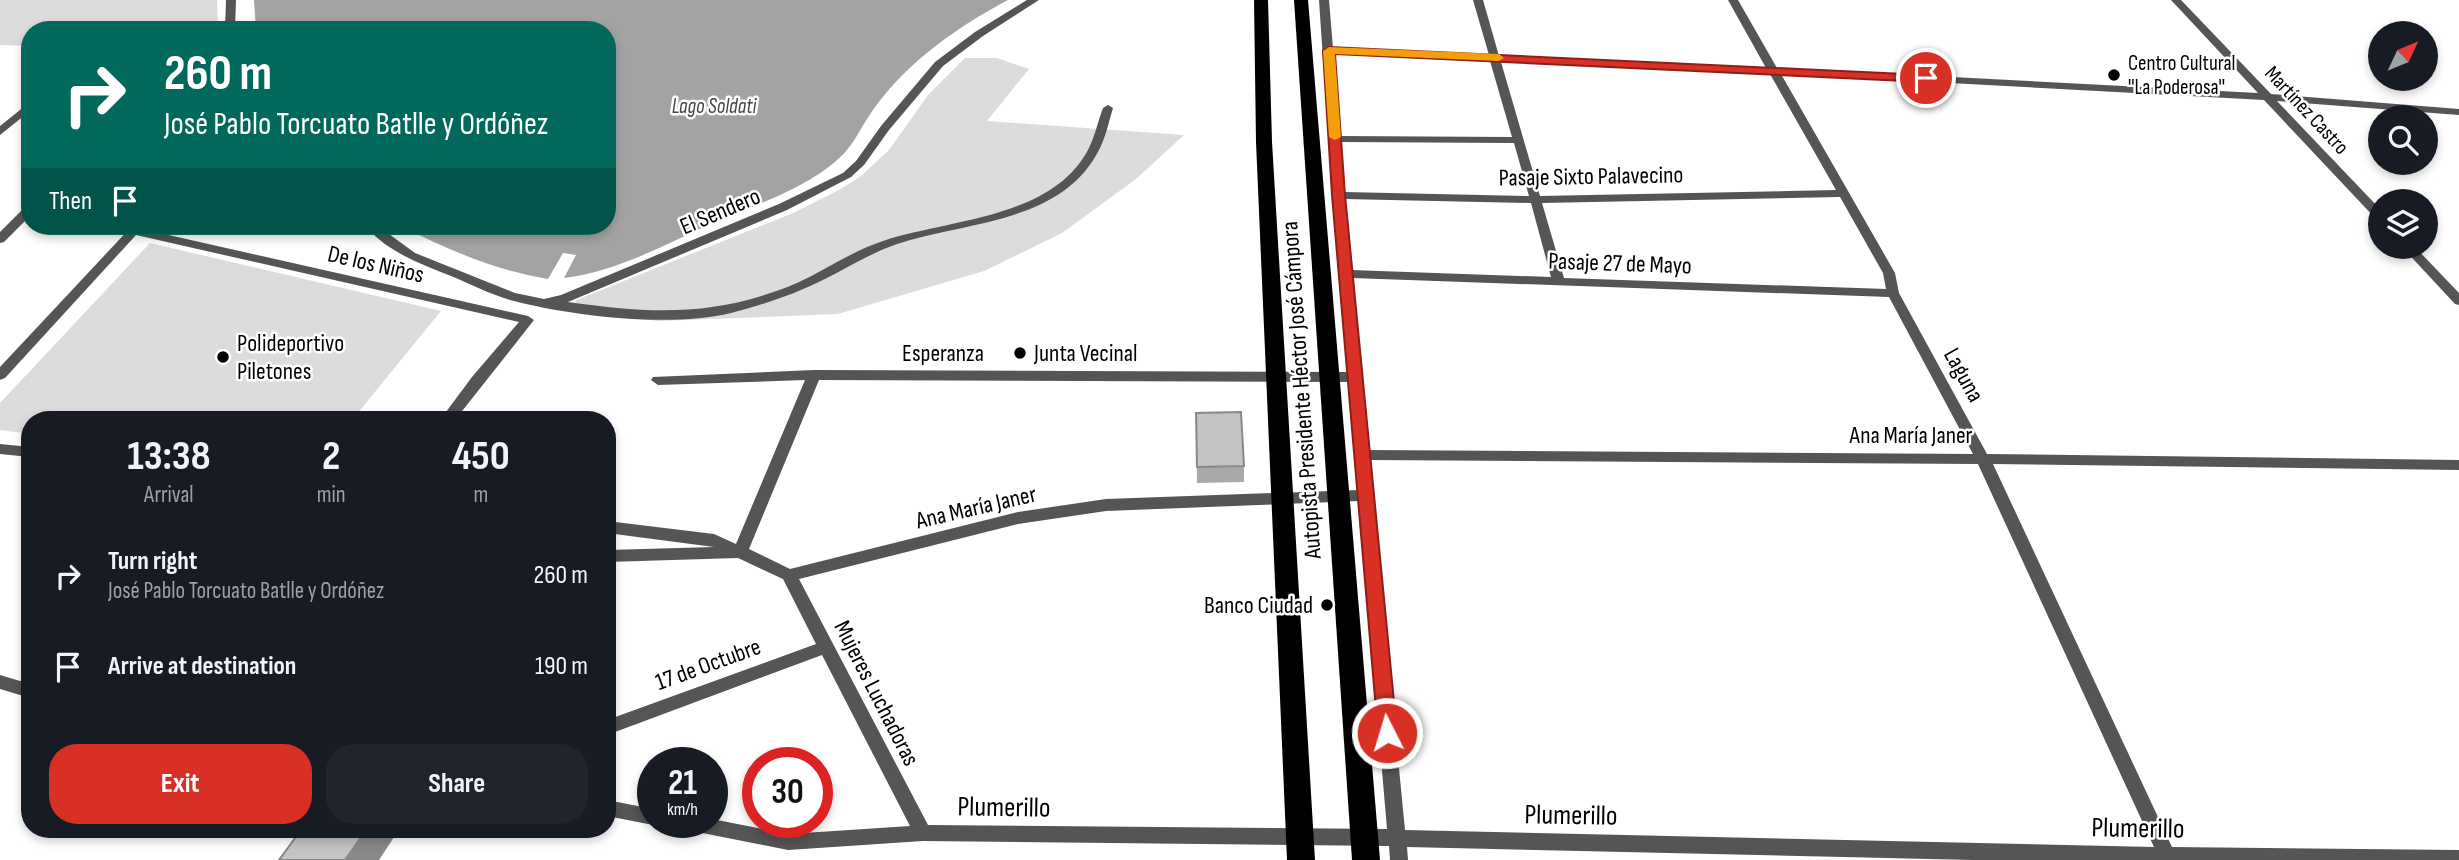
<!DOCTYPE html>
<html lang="en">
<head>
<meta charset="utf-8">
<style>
  body { margin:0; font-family:"Sofia Sans Condensed",sans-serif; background:#20242c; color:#f1f3f6; height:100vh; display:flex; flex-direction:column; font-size:26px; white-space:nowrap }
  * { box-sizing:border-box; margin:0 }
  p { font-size:23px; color:#9ea1a6 }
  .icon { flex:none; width:38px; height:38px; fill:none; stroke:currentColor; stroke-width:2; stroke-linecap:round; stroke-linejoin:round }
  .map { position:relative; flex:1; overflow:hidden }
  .details { position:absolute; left:21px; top:411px; width:595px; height:427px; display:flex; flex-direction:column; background:#171b24; border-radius:28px; box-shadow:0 4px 10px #0003 }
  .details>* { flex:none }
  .guide { position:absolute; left:21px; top:21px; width:595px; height:214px; border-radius:28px; box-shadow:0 4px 10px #0003; background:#00695c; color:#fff; overflow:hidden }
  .needle { width:46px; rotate:46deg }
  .tools { position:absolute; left:2368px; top:21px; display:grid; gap:14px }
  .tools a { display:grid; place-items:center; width:70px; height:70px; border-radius:50%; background:#171b24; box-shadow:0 4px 10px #0003; font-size:35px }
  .speed { position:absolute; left:637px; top:747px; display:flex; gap:14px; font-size:35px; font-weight:700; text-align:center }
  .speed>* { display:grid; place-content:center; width:91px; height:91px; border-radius:50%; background:#171b24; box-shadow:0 4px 10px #0003; line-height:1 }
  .speed small { font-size:18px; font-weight:400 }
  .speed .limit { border:10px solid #d22; background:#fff; color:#111 }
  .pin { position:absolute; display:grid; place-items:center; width:60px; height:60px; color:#fff; margin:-30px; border:4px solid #fff; border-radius:50%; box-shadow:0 2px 7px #0007 }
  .me { position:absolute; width:77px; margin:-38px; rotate:355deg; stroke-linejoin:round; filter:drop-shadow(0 0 5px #0008) }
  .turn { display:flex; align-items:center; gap:24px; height:147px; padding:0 28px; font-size:32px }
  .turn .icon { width:91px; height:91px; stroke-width:2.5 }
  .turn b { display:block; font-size:49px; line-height:60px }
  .then { display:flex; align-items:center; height:66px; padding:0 28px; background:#0003; gap:14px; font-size:26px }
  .eta { display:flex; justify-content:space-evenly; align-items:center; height:119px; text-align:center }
  .eta b { font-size:42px; font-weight:700; line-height:49px }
  .action { display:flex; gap:14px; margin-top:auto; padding:14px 28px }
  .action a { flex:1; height:80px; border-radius:28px; background:#d93025; color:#fff; font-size:28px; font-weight:700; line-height:80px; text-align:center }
  .action a+a { background:#20242c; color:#f1f3f6 }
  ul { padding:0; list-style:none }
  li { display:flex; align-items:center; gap:21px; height:91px; padding:0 28px }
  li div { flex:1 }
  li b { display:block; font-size:26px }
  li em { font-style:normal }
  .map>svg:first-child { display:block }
  .green { fill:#dcdcdc }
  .water { fill:#a3a3a3 }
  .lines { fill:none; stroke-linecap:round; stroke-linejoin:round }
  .minor { fill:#555; fill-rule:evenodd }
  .motorway { fill:#000; fill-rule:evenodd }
  .wall { fill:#a9a9a9 }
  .shaded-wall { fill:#898989 }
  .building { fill:#c4c4c4; stroke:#898989; stroke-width:2 }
  .route { fill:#d93025; stroke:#8d1f18; stroke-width:2 }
  .slow { fill:#f59e0b }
  .poi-dot { fill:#000; stroke:#fff; stroke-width:2.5 }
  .labels { text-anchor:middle; stroke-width:5; stroke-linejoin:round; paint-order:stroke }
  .far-poi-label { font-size:21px; fill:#000; stroke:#fff; text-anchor:start }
  .far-water-label { font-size:21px; font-style:italic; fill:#444; stroke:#fff }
  .far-street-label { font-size:21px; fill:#000; stroke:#fff }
  .street-label { font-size:24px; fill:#000; stroke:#fff }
  .poi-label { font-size:24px; fill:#000; stroke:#fff; text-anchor:start }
  .near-street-label { font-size:28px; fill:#000; stroke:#fff }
</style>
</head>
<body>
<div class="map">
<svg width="2459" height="860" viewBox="0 0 2459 860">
  <rect width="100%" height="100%" fill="#fff"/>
  <!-- green -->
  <g class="green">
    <polygon points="0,0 217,0 218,30 30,30 30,46 0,45"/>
    <polygon points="965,58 997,58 1029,69 987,121 1184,135 1136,179 1062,233 984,271 838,314 659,321 590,313 574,301 793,213 839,190 861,176 889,150 928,95"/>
    <polygon points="150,243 441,311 352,420 30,420 30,434 0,430 0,403"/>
  </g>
  <!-- water -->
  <path class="water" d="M 254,0 L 1008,0 C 956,28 908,61 873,110 C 864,122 857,138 847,150 C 817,185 755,205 713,223 C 666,244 616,272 564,278 L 576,255 L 563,253 L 548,279 C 494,270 449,250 401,226 L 607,226 L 607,30 L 256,30 Z"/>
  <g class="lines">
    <!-- minor -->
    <g class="minor">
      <polygon points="226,0 236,0 235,30 225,30"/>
      <path d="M 1027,0 L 1039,0 L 983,36 L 943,66 L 889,130 L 864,165 L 851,177 L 787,210 L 568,302 C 652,314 717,317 797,283 C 826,270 852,251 883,241 C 949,219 1053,219 1089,148 C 1095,136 1098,121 1103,108 L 1108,105 L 1113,108 C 1109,121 1106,136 1100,148 C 1063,224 966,221 897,244 C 871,253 849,267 825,279 C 795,294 763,305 731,313 C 670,328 570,316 510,300 C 490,294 470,284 451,276 C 420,264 388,252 365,226 L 378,226 L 415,253 L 515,293 L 544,299 L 561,295 L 779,204 L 843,173 L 856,161 L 881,126 L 935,62 L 975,32 Z"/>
      <path d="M 1319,0 L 1329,0 L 1333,48 L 1489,55 L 1473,0 L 1483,0 L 1499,56 L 1766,68 L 1728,0 L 1738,0 L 1777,68 L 2258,93 L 2171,0 L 2181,0 L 2271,94 L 2459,109 L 2459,115 L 2277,101 L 2380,209 L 2380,220 L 2376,219 L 2264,100 L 1781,74 L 1895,273 L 1899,293 L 1987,454 L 2459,460 L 2459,470 L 1993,464 L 2172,847 L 2459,850 L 2459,860 L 1973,860 L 1407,847 L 1408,860 L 1390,860 L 1389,846 L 923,841 L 788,850 L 677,828 L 674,822 L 712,822 L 712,819 L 788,834 L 910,826 L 822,655 L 607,735 L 607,720 L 816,644 L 783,579 L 738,558 L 607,562 L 607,550 L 714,547 L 607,533 L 607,521 L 714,534 L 736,544 L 805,380 L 658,385 L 651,380 L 653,377 L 814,370 L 1348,372 L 1332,195 ZM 1333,54 L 1490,61 L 1512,137 L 1339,136 ZM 1501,62 L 1770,74 L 1836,190 L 1540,196 ZM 1340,142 L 1514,143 L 1529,196 L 1344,192 ZM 1840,197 L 1883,273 L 1886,289 L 1564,278 L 1542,203 ZM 1344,199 L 1531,203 L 1551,277 L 1351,270 ZM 1352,278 L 1889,297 L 1973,454 L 1368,450 ZM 819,380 L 1348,382 L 1358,490 L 1106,499 L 1018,512 L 790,569 L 749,549 ZM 1369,460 L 1978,464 L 2154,847 L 1405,830 ZM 1359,501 L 1387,829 L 928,825 L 799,579 L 1018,524 L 1106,511 Z"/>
      <polygon points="30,102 30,111 0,135 0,126"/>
      <polygon points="30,205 30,216 4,242 0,243 0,232 26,206"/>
      <polygon points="132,226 144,226 142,229 528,316 534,320 455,420 440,420 472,377 519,322 136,235 5,378 0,380 0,367"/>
      <polygon points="2402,247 2415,247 2459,293 2459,305 2455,304"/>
      <polygon points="0,444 30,447 30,457 0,454"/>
      <polygon points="0,675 30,684 30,698 0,689"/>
      <polygon points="607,800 653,809 653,822 659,822 653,825 607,816"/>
    </g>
    <!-- motorway -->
    <g class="motorway">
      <polygon points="1254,0 1268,0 1272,142 1315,860 1287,860 1256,142"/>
      <polygon points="1294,0 1308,0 1380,860 1352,860"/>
    </g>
  </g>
  <!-- wall -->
  <polygon class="wall" points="1196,413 1244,466 1244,482 1197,483"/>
  <!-- shaded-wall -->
  <polygon class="shaded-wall" points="366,830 392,830 396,834 379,860 345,860"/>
  <!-- building -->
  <g class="building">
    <polygon points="1241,412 1244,466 1197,467 1196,413"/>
    <polygon points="301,830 366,830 345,860 279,860"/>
  </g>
  <!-- route -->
  <polygon class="route" points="1329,47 1926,75 1931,78 1926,82 1335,54 1345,195 1397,733 1394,739 1387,741 1381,739 1378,733 1332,195 1323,51"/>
  <!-- slow -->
  <polygon class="slow" points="1329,47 1499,54 1504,58 1499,61 1335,54 1341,137 1335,140 1329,137 1323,51"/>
  <!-- markers -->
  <g class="poi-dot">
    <circle cx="2114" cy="75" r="7"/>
    <circle cx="1020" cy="353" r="7"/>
    <circle cx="223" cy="357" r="7"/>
    <circle cx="1327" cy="605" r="7"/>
  </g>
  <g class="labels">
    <!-- far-poi labels -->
    <g class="far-poi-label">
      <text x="2128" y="70">Centro Cultural<tspan x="2128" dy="24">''La Poderosa''</tspan></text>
    </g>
    <!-- far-water labels -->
    <g class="far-water-label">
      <text x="714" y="113">Lago Soldati</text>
    </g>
    <!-- far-street labels -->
    <g class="far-street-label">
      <text transform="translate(2307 110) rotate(47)" y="7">Martínez Castro</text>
    </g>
    <!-- street labels -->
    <g class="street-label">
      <text transform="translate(1591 176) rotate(-1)" y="8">Pasaje Sixto Palavecino</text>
      <text transform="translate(720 211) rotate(-23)" y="8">El Sendero</text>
      <text transform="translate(1620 263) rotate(2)" y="8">Pasaje 27 de Mayo</text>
      <text transform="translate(376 264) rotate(13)" y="8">De los Niños</text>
      <text x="943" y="361">Esperanza</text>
      <text transform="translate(1964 375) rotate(61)" y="8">Laguna</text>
      <text transform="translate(1301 390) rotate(-94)" y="8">Autopista Presidente Héctor José Cámpora</text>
      <text x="1911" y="443">Ana María Janer</text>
      <text transform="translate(976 507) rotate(-13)" y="8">Ana María Janer</text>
      <text transform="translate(708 664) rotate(-20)" y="8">17 de Octubre</text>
      <text transform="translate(877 693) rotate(63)" y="8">Mujeres Luchadoras</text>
    </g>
    <!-- poi labels -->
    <g class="poi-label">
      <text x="237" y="351">Polideportivo<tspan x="237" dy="28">Piletones</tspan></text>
      <text x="1034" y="361">Junta Vecinal</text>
      <text x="1313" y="613" text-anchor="end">Banco Ciudad</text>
    </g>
    <!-- near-street labels -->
    <g class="near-street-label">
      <text transform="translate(1004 806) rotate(1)" y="10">Plumerillo</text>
      <text transform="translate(1571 814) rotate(1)" y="10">Plumerillo</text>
      <text transform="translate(2138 827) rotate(1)" y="10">Plumerillo</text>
    </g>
  </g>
</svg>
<div class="tools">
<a><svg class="needle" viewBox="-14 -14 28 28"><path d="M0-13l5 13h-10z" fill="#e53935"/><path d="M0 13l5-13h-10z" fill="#9ea1a6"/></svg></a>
<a><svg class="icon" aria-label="search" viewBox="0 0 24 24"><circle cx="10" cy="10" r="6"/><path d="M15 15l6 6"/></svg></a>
<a><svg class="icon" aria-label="layers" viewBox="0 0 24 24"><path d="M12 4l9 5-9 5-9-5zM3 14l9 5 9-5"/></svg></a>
</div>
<div class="speed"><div>21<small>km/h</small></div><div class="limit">30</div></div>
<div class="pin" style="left:1926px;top:78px;background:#d93025"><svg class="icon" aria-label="arrive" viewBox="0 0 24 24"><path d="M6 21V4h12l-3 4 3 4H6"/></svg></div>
<svg class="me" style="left:1387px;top:733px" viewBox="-20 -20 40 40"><circle r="17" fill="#d93025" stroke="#fff" stroke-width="3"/><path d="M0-11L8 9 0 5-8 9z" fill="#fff"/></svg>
<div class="guide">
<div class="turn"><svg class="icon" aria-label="right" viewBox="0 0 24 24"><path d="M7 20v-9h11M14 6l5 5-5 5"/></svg><div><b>260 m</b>José Pablo Torcuato Batlle y Ordóñez</div></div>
<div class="then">Then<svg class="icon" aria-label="arrive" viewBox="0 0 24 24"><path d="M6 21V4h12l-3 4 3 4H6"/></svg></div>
</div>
<section class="details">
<div class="eta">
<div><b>13:38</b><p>Arrival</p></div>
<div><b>2</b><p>min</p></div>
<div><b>450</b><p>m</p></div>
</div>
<ul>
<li><svg class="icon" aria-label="right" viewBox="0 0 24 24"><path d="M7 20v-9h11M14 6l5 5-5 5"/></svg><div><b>Turn right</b><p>José Pablo Torcuato Batlle y Ordóñez</p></div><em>260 m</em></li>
<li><svg class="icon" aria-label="arrive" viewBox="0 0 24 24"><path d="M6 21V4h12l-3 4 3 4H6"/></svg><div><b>Arrive at destination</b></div><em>190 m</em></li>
</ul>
<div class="action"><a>Exit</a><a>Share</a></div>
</section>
</div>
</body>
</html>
